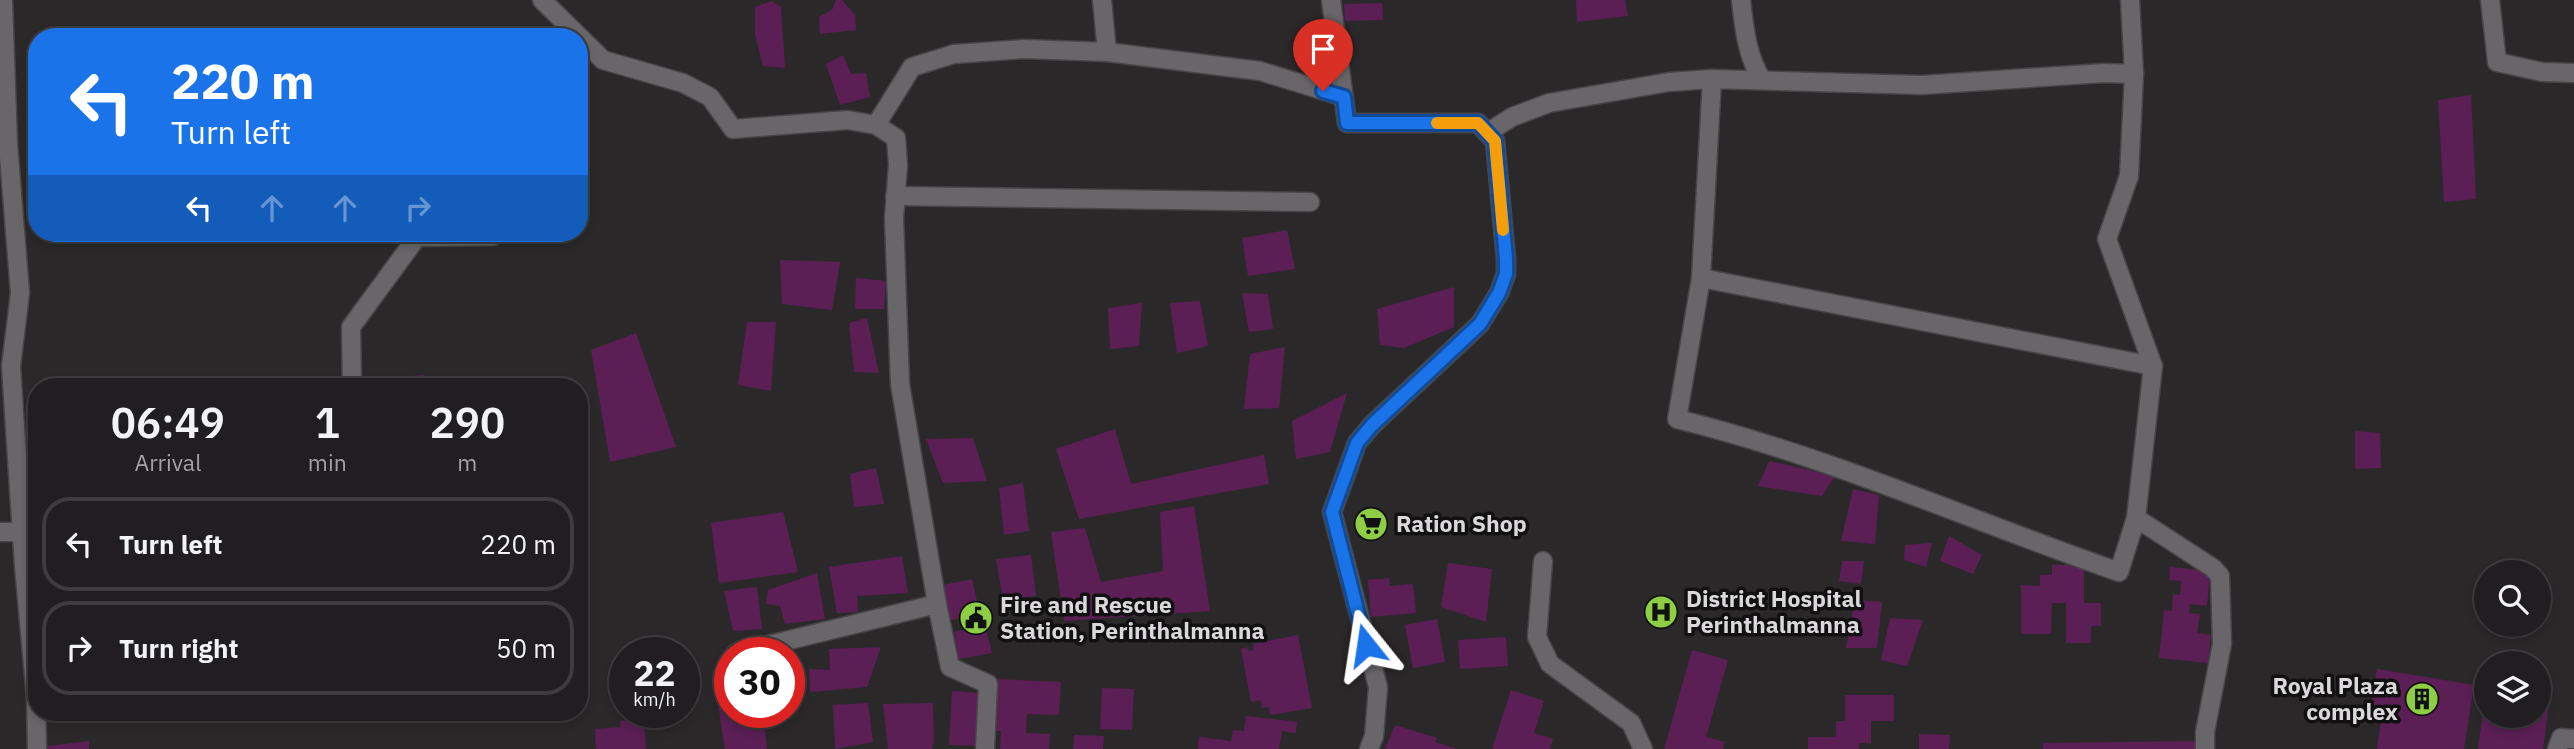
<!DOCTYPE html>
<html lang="en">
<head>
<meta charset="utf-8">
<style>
  body { margin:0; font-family:"IBM Plex Sans",sans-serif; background:#282729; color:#f1f3f6; height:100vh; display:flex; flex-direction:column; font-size:26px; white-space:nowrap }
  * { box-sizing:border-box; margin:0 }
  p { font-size:23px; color:#a2a2a5 }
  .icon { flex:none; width:38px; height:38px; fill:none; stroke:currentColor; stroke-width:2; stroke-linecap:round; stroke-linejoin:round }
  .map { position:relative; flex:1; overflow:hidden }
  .drawer { position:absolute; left:28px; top:378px; width:560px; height:343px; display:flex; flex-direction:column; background:#201e20; border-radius:28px; box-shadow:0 4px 10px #0003,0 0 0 2px #3d3c3e }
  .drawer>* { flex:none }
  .guide { position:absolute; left:28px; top:28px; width:560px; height:214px; border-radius:28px; box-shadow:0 4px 10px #0003,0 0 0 2px #3d3c3e; background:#1a73e8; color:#fff; overflow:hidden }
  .controls { position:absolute; left:2474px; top:560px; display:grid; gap:14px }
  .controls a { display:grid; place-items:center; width:77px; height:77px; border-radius:50%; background:#201e20; box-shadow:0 4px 10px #0003,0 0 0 2px #3d3c3e; font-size:35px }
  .speed { position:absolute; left:609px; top:637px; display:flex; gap:14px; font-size:35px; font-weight:700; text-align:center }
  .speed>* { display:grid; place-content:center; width:91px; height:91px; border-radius:50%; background:#201e20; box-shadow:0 4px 10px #0003,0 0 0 2px #3d3c3e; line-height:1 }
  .speed small { font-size:18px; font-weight:400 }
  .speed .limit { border:10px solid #d22; background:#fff; color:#111 }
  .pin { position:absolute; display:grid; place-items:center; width:60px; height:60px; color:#fff; margin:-72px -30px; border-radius:50% 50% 50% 0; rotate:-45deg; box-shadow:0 0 7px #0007 }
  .pin .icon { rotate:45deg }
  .me { position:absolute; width:77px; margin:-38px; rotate:345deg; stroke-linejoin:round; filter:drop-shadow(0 0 5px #0008) }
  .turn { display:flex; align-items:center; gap:24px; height:147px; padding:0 28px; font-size:32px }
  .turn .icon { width:91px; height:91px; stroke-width:2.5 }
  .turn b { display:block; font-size:49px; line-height:60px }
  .lanes { display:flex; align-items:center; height:66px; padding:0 28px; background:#0003; justify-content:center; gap:35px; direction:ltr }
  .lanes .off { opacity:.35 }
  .eta { display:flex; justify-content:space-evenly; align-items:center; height:119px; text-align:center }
  .eta b { font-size:42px; font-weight:600; line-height:49px }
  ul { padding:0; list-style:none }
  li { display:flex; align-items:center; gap:21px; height:94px; margin:0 14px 10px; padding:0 14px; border:4px solid #3d3c3e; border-radius:28px }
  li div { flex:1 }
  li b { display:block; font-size:26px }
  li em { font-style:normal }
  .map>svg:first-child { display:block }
  .building { fill:#5b1f56 }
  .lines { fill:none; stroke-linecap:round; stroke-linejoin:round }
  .minor-casing { stroke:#474547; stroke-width:21 }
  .tertiary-casing { stroke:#474547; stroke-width:21 }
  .minor { stroke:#696669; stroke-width:18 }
  .tertiary { stroke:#696669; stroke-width:18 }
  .route-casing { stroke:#114b97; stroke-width:18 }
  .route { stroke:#1a73e8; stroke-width:12 }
  .slow { stroke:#f59e0b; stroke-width:12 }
  .labels { text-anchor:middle; stroke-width:7; stroke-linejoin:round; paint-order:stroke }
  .poi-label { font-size:23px; font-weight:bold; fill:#dad8da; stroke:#121112; text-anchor:start }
</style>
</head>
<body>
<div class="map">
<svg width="2574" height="749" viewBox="0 0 2574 749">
  <rect width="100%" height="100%" fill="#2b282a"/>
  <!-- building -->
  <g class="building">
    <polygon points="836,0 842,0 855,15 856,30 820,34 819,17 832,10"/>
    <polygon points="1576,0 1625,0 1628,16 1577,22"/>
    <polygon points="771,1 781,7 785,68 763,66 755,34 755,7"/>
    <polygon points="1382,3 1383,20 1345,21 1344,4"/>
    <polygon points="843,55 851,74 866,73 870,97 840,105 826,64"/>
    <polygon points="2471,95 2476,199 2444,202 2438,100"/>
    <polygon points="1287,230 1295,269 1248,276 1242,238"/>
    <polygon points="780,260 840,262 832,310 782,304"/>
    <polygon points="856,278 886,281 884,309 855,309"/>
    <polygon points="1454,287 1454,327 1404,348 1380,345 1377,309"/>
    <polygon points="1242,293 1268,294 1273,329 1249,332"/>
    <polygon points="1200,301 1208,346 1177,353 1170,303"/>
    <polygon points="1142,303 1139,346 1110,349 1108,308"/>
    <polygon points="867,318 879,373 854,372 849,323"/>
    <polygon points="747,322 776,322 771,391 738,385"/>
    <polygon points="636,333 676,447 610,462 591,350"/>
    <polygon points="1285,347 1279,408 1244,409 1250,354"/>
    <polygon points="424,375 425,387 378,387 378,379"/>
    <polygon points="1347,393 1330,452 1296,459 1292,421"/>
    <polygon points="1115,429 1131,484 1264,455 1269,484 1079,519 1056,449"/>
    <polygon points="2355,431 2380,433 2381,468 2355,469"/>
    <polygon points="973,438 987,481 943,483 926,439"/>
    <polygon points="1769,461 1835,476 1822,496 1758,486"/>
    <polygon points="876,468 884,504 854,507 850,474"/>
    <polygon points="1023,483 1029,531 1004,535 999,488"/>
    <polygon points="1853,489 1879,495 1875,544 1841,541"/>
    <polygon points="1194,506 1210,611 1064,621 1051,532 1085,528 1101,582 1163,571 1160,512"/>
    <polygon points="783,512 798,572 719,583 711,523"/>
    <polygon points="1949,536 1982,555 1973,574 1940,561"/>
    <polygon points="1932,543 1926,567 1904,560 1905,545"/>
    <polygon points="1031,555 1036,596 1003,599 996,559"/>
    <polygon points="902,556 908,593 857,596 858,612 837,613 829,567"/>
    <polygon points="1842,561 1864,561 1861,584 1839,581"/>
    <polygon points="1448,563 1492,569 1486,622 1441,607"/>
    <polygon points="2052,565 2084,565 2084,603 2101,603 2101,626 2091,626 2091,643 2066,643 2066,603 2052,603 2051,634 2021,634 2021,585 2040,586 2040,575 2052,575"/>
    <polygon points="2170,567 2210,571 2207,606 2190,604 2189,613 2200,614 2197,633 2211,635 2208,663 2159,658 2164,610 2172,611 2173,594 2180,595 2181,581 2169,580"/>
    <polygon points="817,573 825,619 785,624 780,606 766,604 768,590"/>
    <polygon points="1389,578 1390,586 1413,584 1416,613 1371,617 1368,580"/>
    <polygon points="972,579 979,610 984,610 988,620 984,622 992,653 959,659 954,632 967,629 965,617 947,621 938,586"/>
    <polygon points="757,587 762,629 733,631 724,591"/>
    <polygon points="1855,600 1882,602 1877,648 1846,648"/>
    <polygon points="1890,618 1923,620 1907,666 1881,660"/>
    <polygon points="1437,619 1445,662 1413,668 1405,625"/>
    <polygon points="1298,635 1312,708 1270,715 1269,707 1262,708 1261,700 1251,702 1241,649 1247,647 1248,651 1254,650 1253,644"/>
    <polygon points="1506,637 1508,666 1460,669 1458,640"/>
    <polygon points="881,647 867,687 810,692 809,669 830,670 829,649"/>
    <polygon points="1692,650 1728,660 1706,737 1725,742 1723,749 1664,749"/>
    <polygon points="2377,669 2474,685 2464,749 2377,749 2382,714 2370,713"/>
    <polygon points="730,674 730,712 763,712 767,749 725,749 714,679"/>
    <polygon points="997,679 1061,682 1059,715 1027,714 1026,733 1050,734 1049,749 1000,749 1001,731 994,731"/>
    <polygon points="1102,688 1134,689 1132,730 1100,729"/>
    <polygon points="1511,690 1544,701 1534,733 1553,739 1550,749 1492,749"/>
    <polygon points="952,691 980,693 977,746 949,745"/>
    <polygon points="1845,695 1894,695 1894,721 1871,721 1871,743 1859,743 1859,749 1808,749 1808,737 1836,737 1836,721 1845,721"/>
    <polygon points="2485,697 2487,716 2539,716 2539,697 2550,698 2543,749 2478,749"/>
    <polygon points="868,703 873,742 835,749 833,705"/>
    <polygon points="933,703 934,741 932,749 888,749 883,704"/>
    <polygon points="1246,716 1297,722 1296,733 1282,731 1279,749 1198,749 1199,737 1231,741 1233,730 1244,731"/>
    <polygon points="644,719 646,749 596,749 595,729 621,727 620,721"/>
    <polygon points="1395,725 1437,738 1435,742 1457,749 1385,749"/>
    <polygon points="1919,734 1950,735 1949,749 1919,749"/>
    <polygon points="1074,735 1104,736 1103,749 1073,749"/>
    <polygon points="89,741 89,749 48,749 48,746"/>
    <polygon points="2200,741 2200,749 2043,749 2043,743"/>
  </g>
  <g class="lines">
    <defs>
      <g id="minor">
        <polyline points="3,0 8,144 20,293 11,366 24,566 36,698 37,749"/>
        <polyline points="1102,0 1107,52"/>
        <polyline points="1331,0 1347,123 1478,123 1495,141 1506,259 1506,274 1499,293 1480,324 1372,425 1357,443 1332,512 1378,687 1374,736 1369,749"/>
        <path d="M 1741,0 C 1744,27 1747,57 1762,80"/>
        <polyline points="2130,0 2134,74"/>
        <polyline points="2490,0 2497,62 2542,72 2574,73"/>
        <polyline points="876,125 912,67 954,54 1024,49 1107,52 1260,71 1344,97"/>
        <polyline points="1487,133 1512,117 1549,103 1669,82 1712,79 1922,85 2104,73 2134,74 2129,176 2107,239 2153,366"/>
        <polyline points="895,196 1310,202"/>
        <path d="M 1701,278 L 2153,366 L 2136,518 L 2119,572 C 1972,521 1828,456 1677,419 Z"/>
        <polyline points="1701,278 1712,79"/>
        <polyline points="352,387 351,327 417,237 493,236 493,233"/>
        <polyline points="2136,518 2213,568 2220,576 2222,644 2205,732 2205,749"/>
        <polyline points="0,532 22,532"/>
        <polyline points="1543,561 1537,637 1550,664 1631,723 1643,749"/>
        <polyline points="736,653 937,604"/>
        <polyline points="2557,749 2561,738 2574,739"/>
      </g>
      <polyline id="tertiary" points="542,0 603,60 683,83 710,97 733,129 848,120 876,125 896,138 898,165 894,218 900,384 937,604 950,667 988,684 985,749"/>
    </defs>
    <!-- minor casing -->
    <use href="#minor" class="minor-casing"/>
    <!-- tertiary casing -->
    <use href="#tertiary" class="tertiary-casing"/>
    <!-- minor -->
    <use href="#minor" class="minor"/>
    <!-- tertiary -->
    <use href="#tertiary" class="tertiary"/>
  </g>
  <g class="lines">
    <defs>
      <polyline id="route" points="1323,91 1344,97 1347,123 1478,123 1495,141 1506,259 1506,274 1499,293 1480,324 1372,425 1357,443 1332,512 1366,645"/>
    </defs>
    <!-- route casing -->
    <use href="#route" class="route-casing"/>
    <!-- route -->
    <use href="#route" class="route"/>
    <!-- slow -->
    <polyline class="slow" points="1437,123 1478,123 1495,141 1503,230"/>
  </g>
  <!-- icons -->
  <defs>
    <symbol id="supermarket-disc" viewBox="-11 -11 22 22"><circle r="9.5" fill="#8dce45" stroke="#121112"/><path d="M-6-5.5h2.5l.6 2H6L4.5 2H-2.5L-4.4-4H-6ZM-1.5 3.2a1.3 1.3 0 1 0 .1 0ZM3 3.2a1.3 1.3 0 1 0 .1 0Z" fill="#111"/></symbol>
    <symbol id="hospital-disc" viewBox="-11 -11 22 22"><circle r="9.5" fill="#8dce45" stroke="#121112"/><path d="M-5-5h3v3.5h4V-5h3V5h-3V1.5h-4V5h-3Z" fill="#111"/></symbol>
    <symbol id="civic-disc" viewBox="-11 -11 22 22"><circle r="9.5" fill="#8dce45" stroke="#121112"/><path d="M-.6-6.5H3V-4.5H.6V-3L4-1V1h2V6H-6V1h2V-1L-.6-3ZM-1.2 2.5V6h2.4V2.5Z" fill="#111"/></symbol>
    <symbol id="building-disc" viewBox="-11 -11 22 22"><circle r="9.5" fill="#8dce45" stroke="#121112"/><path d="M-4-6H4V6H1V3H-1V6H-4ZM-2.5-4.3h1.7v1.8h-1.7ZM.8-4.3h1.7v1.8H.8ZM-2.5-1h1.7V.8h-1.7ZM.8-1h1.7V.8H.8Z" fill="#111"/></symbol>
  </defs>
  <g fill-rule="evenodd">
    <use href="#supermarket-disc" x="1352" y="505" width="38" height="38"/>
    <use href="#hospital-disc" x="1642" y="593" width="38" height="38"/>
    <use href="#civic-disc" x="957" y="599" width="38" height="38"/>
    <use href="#building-disc" x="2403" y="680" width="38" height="38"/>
  </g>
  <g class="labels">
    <!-- poi labels -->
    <g class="poi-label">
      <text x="1396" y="532">Ration Shop</text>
      <text x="1686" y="607">District Hospital<tspan x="1686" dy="26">Perinthalmanna</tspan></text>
      <text x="1000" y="613">Fire and Rescue<tspan x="1000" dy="26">Station, Perinthalmanna</tspan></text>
      <text x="2398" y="694" text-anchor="end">Royal Plaza<tspan x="2398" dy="26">complex</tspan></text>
    </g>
  </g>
</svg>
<div class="controls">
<a><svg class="icon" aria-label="search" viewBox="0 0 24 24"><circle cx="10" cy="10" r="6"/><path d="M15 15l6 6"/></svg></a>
<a><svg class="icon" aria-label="layers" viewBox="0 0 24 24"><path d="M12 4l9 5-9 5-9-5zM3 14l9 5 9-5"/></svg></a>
</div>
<div class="speed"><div>22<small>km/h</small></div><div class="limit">30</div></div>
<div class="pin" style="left:1323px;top:91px;background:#d93025"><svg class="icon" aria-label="arrive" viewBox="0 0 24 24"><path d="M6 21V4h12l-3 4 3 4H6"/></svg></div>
<svg class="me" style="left:1366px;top:645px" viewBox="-20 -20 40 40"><path d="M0-17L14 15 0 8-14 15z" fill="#1a73e8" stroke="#fff" stroke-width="4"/></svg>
<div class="guide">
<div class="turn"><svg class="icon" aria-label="left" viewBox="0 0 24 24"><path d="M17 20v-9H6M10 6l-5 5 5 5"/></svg><div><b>220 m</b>Turn left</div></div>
<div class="lanes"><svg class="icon" aria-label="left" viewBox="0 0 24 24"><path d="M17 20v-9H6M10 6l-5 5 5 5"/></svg><svg class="icon off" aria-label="ahead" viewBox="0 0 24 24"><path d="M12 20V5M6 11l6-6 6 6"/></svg><svg class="icon off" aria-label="ahead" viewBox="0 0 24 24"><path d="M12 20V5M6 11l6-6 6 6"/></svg><svg class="icon off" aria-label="right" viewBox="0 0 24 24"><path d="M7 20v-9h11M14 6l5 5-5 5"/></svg></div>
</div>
<section class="drawer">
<div class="eta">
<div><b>06:49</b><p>Arrival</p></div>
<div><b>1</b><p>min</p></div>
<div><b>290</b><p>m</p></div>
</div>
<ul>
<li><svg class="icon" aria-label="left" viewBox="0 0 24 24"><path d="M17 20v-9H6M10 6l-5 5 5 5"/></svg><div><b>Turn left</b></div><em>220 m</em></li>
<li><svg class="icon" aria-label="right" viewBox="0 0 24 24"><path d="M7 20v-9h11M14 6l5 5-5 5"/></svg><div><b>Turn right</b></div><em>50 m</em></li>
</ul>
</section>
</div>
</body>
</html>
